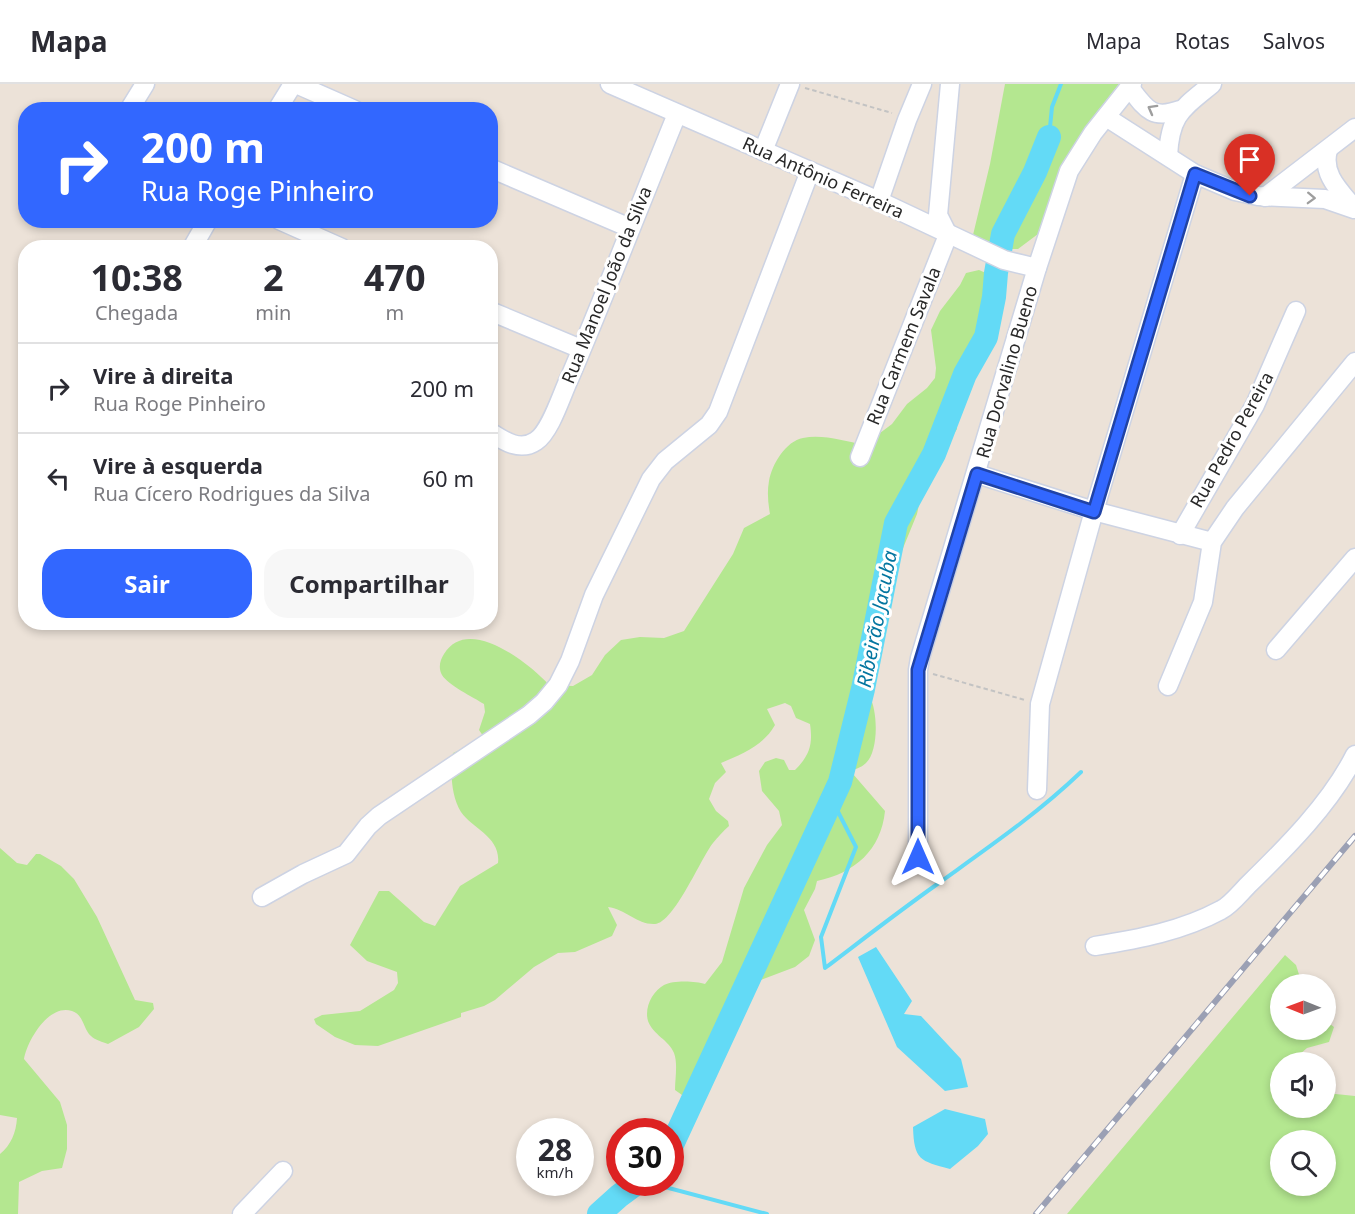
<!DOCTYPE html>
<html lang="pt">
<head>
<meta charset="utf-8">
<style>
  body { margin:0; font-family:"Noto Sans",sans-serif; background:#f7f7f7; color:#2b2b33; height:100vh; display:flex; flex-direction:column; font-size:22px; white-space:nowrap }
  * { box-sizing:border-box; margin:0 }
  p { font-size:20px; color:#7c7c81 }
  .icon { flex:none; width:33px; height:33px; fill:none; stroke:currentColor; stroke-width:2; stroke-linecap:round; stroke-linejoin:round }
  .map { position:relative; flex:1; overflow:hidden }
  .side { position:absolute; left:18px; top:156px; width:480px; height:390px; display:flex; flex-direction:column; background:#fff; border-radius:24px; box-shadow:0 3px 9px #0003 }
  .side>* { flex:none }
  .hud { position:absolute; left:18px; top:18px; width:480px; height:126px; border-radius:24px; box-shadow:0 3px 9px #0003; background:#3267ff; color:#fff; overflow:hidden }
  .needle { width:39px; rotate:271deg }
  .buttons { position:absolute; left:1270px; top:890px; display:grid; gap:12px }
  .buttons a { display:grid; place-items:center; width:66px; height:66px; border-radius:50%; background:#fff; box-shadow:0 3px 9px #0003; font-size:30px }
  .speed { position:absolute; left:516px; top:1034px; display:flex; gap:12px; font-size:30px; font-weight:700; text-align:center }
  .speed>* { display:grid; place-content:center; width:78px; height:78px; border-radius:50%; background:#fff; box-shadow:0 3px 9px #0003; line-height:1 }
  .speed small { font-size:15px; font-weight:400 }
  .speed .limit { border:9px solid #d22; background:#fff; color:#111 }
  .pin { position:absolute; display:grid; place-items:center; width:51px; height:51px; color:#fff; margin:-62px -26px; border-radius:50% 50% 50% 0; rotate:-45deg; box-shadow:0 0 6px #0007 }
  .pin .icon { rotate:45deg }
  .me { position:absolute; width:66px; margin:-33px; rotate:0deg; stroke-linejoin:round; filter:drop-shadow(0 0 4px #0008) }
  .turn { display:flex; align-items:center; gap:21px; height:126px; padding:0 24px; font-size:27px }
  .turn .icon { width:78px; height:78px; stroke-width:2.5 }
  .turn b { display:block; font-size:42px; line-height:51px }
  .eta { display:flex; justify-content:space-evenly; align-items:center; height:102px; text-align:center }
  .eta b { font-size:36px; font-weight:700; line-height:42px }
  .button { display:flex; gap:12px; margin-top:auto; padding:12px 24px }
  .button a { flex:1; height:69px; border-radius:24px; background:#3267ff; color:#fff; font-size:24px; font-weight:700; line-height:69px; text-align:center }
  .button a+a { background:#f7f7f7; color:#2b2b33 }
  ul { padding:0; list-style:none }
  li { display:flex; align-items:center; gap:18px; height:90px; padding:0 24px; border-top:2px solid #e1e1e2 }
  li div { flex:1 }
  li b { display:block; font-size:22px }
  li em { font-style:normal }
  header { display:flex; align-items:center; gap:36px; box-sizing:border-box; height:84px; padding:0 30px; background:#fff; border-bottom:2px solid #e1e1e2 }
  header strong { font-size:28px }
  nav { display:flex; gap:33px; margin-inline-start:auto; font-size:21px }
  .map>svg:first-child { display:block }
  .green { fill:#b4e790; fill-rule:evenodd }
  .water { fill:#63daf6 }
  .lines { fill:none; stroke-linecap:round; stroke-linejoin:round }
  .stream { stroke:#63daf6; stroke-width:4 }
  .river { stroke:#63daf6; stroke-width:24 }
  .minor-casing { stroke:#cdd3e3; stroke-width:21 }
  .path { stroke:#c3c3c3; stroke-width:2; stroke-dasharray:4.5 3; stroke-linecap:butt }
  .minor { stroke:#fff; stroke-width:18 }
  .rail-casing { stroke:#9ba0b4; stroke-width:6 }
  .rail { stroke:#fff; stroke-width:4; stroke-dasharray:11; stroke-linecap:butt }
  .oneway { stroke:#9e9e9e }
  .route-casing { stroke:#2043a6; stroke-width:15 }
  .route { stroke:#3267ff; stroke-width:10 }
  .labels { text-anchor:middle; stroke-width:6; stroke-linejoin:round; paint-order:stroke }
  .street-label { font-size:18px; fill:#282828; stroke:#fff }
  .water-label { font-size:20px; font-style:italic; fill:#0476a0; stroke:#fff }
</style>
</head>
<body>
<header>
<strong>Mapa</strong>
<nav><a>Mapa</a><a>Rotas</a><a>Salvos</a></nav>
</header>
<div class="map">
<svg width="1355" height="1130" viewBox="0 0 1355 1130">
  <rect width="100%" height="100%" fill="#ece2d8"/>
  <!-- green -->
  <g class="green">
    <polygon points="1005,0 1119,0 1094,32 1073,68 1055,105 1038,150 1018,165 1008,165 973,151 990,80"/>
    <path d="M 979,186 L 988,190 L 992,198 L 990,212 L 977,258 L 964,279 L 957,301 L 957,345 C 950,358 937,363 931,376 L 933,384 L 935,384 L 922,406 L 917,430 L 892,491 L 879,514 L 871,553 L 869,611 C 878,626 879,667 866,679 C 862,683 858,684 853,686 L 853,690 L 885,727 C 881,766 855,789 817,797 L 815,805 L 804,826 L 815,856 L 809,872 L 795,883 L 758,897 L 749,905 L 742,919 L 730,961 L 711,1001 L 682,1011 L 675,1006 C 675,995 678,979 674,969 C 669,956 653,951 648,937 C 644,923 653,907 664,901 C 673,896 696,897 705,900 L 722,878 L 744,804 L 767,761 L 782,741 L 779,727 L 762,707 L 759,687 L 765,678 L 776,674 L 784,676 L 789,686 L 795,686 C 810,671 813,660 810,640 L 796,634 L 791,622 L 785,619 L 767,625 L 775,641 C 763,662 742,670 721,679 L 726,688 L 715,699 L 709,715 L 716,727 L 728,737 L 729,742 C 723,747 718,753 713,759 C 701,774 674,839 655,840 C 638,841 625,825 608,823 L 617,841 L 612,852 L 575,868 L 558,869 L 534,883 L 495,916 L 484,922 L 461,929 L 461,933 L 378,962 L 355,961 L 335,953 L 316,940 L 314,935 L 322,931 L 360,927 L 394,906 L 398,899 L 397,888 L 367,877 L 350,861 L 379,807 L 389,807 L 424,838 L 435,842 L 460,802 L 498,779 C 501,753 473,745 461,728 C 451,712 450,687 453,669 L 464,664 L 490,662 L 479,646 L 485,628 L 484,620 C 473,613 448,601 442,591 C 438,584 440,576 444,570 C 468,530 530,580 549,601 L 573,602 L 592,591 L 605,571 L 621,556 L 640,553 L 664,554 L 684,547 L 733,470 L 744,444 L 770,430 C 768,419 767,408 769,397 C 772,380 786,357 803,354 C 822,350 845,357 864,361 L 892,340 L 907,320 L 927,304 L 935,294 L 936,284 L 931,246 L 940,227 L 960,201 L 966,189 Z"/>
    <path d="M 0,764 L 17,779 L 27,781 L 36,770 L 40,770 L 61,782 L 74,795 L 97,833 L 135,916 L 153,919 L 154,925 L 139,943 L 108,960 C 103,958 95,956 91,952 C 83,945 84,931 72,927 C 49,919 27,957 24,975 L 60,1018 L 67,1041 L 67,1065 L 62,1084 L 42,1087 L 19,1098 L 18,1130 L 0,1130 L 0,1070 C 11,1061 16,1049 17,1034 L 0,1031 Z"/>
    <path d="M 1285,871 L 1296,881 L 1302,900 L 1281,900 L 1281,945 L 1326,945 L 1326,937 L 1334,943 L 1329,958 L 1307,964 L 1291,978 L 1281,978 L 1281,1023 L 1326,1023 L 1326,1009 L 1355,1012 L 1355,1130 L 1067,1130 ZM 1281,1056 L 1326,1056 L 1326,1101 L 1281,1101 Z"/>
  </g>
  <!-- water -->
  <g class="water">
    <polygon points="876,863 912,917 904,930 921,932 961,975 968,1003 945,1007 897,963 858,873"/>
    <path d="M 945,1025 L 985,1035 L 988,1050 L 978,1062 L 950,1085 C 920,1077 914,1076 913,1043 Z"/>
  </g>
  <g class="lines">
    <!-- stream -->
    <g class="stream">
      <polyline points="1049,53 1052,23 1061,0"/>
      <path d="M 832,716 L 856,763 L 821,853 L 825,884 C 862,856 898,828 936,801 C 986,765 1036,731 1081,688"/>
      <polyline points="646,1098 767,1130"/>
    </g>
    <!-- river -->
    <g class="river">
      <polyline points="670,1065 840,698 863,605 896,439 934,370 965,290 986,253 994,213 996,189 1003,150 1035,88 1049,53"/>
      <polyline points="599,1130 619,1112 638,1098"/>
    </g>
    <defs>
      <g id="minor">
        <polyline points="296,0 355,26"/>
        <polyline points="610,0 879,117 1004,176 1037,184"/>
        <path d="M 1130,4 C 1146,25 1152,36 1180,26"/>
        <polyline points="129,26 145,0"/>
        <polyline points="277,26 293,0"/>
        <polyline points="1106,33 1195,90 1235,107 1258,112 1325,115 1354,125"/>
        <path d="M 1328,66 C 1321,90 1340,107 1354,124"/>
        <polyline points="763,67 790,0"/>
        <path d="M 1168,72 C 1170,30 1182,25 1212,0"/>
        <polyline points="490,84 630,144"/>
        <polyline points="1265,113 1355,44"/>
        <polyline points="879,117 907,36 922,0"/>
        <polyline points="279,136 342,164"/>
        <polyline points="192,164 208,136"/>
        <polyline points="490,227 581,265"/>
        <path d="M 490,348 C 504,357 520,368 536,357 C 551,347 562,309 570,293 C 607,206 641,118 677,30"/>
        <polyline points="860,373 948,151 938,131 950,0"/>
        <polyline points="977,390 1094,427 1212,458"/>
        <polyline points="1180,451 1255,321 1296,227"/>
        <polyline points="1276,566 1355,474"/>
        <polyline points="1168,602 1203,518 1212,458 1235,424 1355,278"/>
        <polyline points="1037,706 1040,620 1094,427 1195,90"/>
        <polyline points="918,773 918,586 920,574 1037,184 1069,87 1093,49 1132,0"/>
        <polyline points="262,813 303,790 346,770 368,742 379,732 529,631 544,618 558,601 570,577 594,511 651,395 665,377 709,341 718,328 810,87"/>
        <path d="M 1095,862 C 1139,855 1182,847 1221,826 C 1231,821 1240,809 1248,801 C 1286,764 1331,719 1355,671"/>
        <polyline points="242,1130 283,1087"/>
      </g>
    </defs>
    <!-- minor casing -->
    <use href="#minor" class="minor-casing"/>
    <!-- path -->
    <g class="path">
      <polyline points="805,4 892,29"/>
      <polyline points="933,590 1025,616"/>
    </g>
    <!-- minor -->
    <use href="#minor" class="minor"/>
    <defs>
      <polyline id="rail" points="1036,1130 1355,752"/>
    </defs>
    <!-- rail casing -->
    <use href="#rail" class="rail-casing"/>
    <!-- rail -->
    <use href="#rail" class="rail"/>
  </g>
  <!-- one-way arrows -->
  <defs><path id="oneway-chevron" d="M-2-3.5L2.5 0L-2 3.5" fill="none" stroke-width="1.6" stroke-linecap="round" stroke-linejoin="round" transform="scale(1.5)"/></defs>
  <g class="oneway">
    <use href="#oneway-chevron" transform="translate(1152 25) rotate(-151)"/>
    <use href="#oneway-chevron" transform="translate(1311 114) rotate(2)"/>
  </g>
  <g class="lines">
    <defs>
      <polyline id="route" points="918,773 918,586 977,390 1094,428 1195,90 1250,112"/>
    </defs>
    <!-- route casing -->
    <use href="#route" class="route-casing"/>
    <!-- route -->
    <use href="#route" class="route"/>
  </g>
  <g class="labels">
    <!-- street labels -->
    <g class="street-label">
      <text transform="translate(823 94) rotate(24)" y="6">Rua Antônio Ferreira</text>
      <text transform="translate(607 201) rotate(-68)" y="6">Rua Manoel João da Silva</text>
      <text transform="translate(904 262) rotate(-68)" y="6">Rua Carmem Savala</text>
      <text transform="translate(1007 288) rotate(-74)" y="6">Rua Dorvalino Bueno</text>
      <text transform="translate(1232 356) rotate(-61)" y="6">Rua Pedro Pereira</text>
    </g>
    <!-- water labels -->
    <g class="water-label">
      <text transform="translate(877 535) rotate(-79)" y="7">Ribeirão Jacuba</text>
    </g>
  </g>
</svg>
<div class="buttons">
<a><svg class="needle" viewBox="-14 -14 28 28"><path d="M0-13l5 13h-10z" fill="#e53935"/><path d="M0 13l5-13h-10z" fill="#7c7c81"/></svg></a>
<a><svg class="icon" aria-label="sound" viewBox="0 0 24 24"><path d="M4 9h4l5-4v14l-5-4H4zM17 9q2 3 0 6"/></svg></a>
<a><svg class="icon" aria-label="search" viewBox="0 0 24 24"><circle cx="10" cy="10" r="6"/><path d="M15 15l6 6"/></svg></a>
</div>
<div class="speed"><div>28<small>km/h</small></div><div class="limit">30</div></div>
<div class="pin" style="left:1250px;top:112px;background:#d93025"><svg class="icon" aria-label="arrive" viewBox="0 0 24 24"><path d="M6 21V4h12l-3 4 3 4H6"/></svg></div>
<svg class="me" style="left:918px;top:773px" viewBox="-20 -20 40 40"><path d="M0-17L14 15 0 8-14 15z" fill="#3267ff" stroke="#fff" stroke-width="4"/></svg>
<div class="hud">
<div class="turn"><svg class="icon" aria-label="right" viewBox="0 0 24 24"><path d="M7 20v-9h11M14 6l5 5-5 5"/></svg><div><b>200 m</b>Rua Roge Pinheiro</div></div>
</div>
<section class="side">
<div class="eta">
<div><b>10:38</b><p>Chegada</p></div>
<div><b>2</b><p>min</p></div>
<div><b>470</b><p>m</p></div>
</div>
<ul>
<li><svg class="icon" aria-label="right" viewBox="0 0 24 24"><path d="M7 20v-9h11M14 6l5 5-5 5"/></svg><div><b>Vire à direita</b><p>Rua Roge Pinheiro</p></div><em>200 m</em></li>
<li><svg class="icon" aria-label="left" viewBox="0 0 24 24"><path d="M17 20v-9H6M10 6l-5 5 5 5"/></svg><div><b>Vire à esquerda</b><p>Rua Cícero Rodrigues da Silva</p></div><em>60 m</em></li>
</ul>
<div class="button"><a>Sair</a><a>Compartilhar</a></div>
</section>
</div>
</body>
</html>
